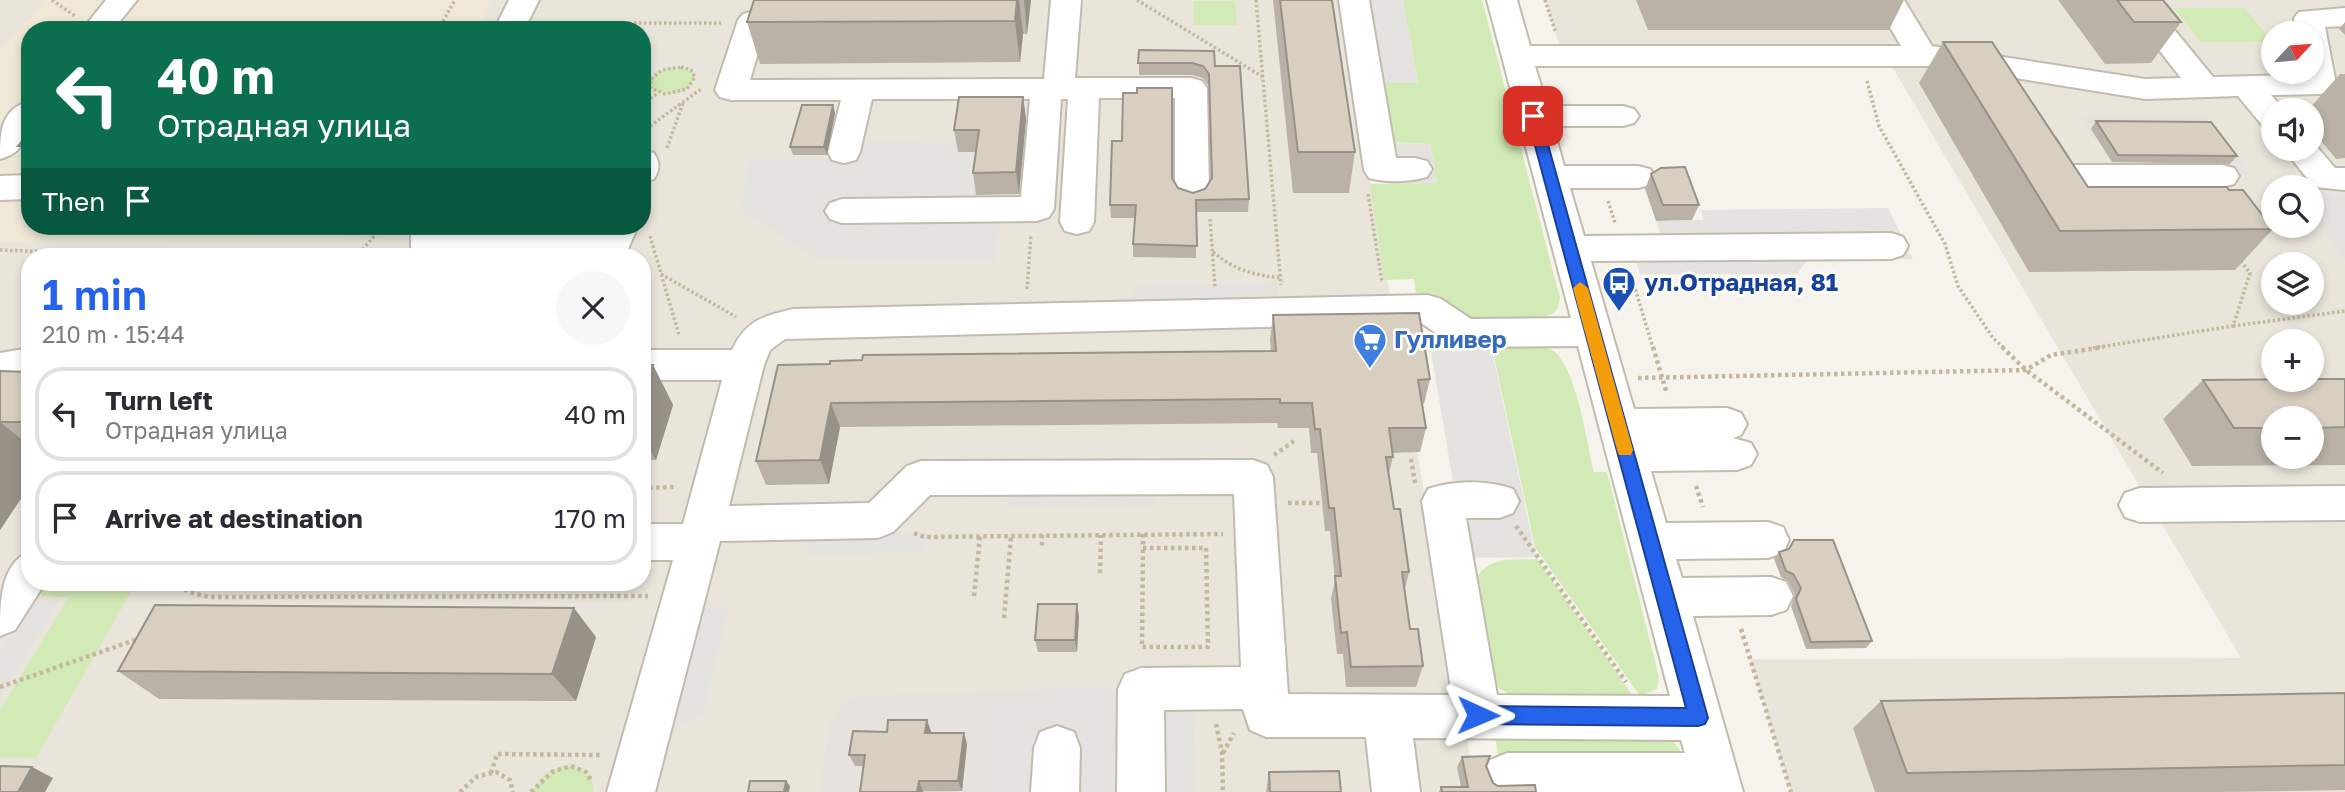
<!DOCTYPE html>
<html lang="en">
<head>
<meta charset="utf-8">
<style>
  body { margin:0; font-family:"Golos Text",sans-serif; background:#f7f7f7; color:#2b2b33; height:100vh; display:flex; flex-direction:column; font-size:26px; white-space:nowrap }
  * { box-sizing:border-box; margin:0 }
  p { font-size:23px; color:#7c7c81 }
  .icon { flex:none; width:38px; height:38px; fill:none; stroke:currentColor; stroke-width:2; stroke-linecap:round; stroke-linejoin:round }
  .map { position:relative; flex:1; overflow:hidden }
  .side { position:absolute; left:21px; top:248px; width:630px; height:343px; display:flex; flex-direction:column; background:#fff; border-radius:28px; box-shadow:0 4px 10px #0003 }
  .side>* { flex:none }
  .top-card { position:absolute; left:21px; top:21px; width:630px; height:214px; border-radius:28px; box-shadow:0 4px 10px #0003; background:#0b6e4f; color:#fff; overflow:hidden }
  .needle { width:46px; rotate:64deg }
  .fabs { position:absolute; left:2261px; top:21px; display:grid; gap:14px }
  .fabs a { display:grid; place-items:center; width:63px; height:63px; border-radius:50%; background:#fff; box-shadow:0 4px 10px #0003; font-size:35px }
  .pin { position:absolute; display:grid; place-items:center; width:60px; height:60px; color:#fff; margin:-30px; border-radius:14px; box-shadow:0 4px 10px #0006 }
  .me { position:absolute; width:77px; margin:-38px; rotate:91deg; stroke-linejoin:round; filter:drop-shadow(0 0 5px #0008) }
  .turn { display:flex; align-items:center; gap:24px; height:147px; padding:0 21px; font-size:32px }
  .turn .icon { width:91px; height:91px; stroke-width:2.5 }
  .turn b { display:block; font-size:49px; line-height:60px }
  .then { display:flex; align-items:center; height:66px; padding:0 21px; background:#0003; gap:14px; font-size:26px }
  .round { display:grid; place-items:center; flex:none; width:74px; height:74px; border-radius:37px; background:#f7f7f7 }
  .overview { display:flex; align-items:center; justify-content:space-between; height:119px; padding:0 21px }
  h1 { font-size:42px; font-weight:600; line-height:52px; color:#2563eb }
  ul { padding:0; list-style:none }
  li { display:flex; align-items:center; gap:21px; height:94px; margin:0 14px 10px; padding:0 7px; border:4px solid #e1e1e2; border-radius:28px }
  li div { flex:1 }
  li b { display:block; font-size:26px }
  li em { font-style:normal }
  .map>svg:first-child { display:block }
  .residential { fill:#eae5da; fill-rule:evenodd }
  .industrial { fill:#e6e2dd }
  .education { fill:#efe8d6 }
  .green { fill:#d2eab5 }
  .parking { fill:#e5e3e0 }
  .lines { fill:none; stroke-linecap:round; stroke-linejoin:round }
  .minor-casing { stroke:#c2bbae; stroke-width:4 }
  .path-far1 { stroke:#c4b79f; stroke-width:3.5; stroke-dasharray:2.5 2.5; stroke-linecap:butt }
  .path { stroke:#c4b79f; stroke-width:4.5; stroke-dasharray:3.5 3.5; stroke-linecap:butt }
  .minor { fill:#fff; fill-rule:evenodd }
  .wall { fill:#bab2a6; fill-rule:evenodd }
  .shaded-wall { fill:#979187 }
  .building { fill:#d8cfc1; stroke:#979187; stroke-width:2 }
  .route { fill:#2563eb; stroke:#184099; stroke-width:2 }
  .slow { fill:#f59e0b }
  .labels { text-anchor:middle; stroke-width:5; stroke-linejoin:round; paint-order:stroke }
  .transit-label { font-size:24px; font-weight:bold; fill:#164399; stroke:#fff; text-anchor:start }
  .shop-label { font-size:24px; font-weight:bold; fill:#366cbe; stroke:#fff; text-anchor:start }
</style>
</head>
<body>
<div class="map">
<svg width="2345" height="792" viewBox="0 0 2345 792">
  <rect width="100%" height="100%" fill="#f6f3ec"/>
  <!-- residential -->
  <g class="residential">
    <path d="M 0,0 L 1339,0 L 1476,792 L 0,792 ZM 30,30 L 642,30 L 642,226 L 30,226 ZM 30,257 L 642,257 L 642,583 L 30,583 Z"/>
    <path d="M 1545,0 L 2345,0 L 2345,792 L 1791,792 L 1750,659 L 2241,658 L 1883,51 L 1559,44 ZM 2273,33 L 2312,33 L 2312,72 L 2273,72 ZM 2273,110 L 2312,110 L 2312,149 L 2273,149 ZM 2273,187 L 2312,187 L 2312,226 L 2273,226 ZM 2273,264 L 2312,264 L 2312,303 L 2273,303 ZM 2273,341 L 2312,341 L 2312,380 L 2273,380 ZM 2273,418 L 2312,418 L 2312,457 L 2273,457 Z"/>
  </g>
  <!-- industrial -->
  <g class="industrial">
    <polygon points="2205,114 2252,175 2120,176 2079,115"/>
    <polygon points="987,691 979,792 819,792 830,723 845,701 861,696"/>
  </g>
  <!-- education -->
  <polygon class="education" points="0,0 493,0 477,30 30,30 30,226 373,226 366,239 0,242 0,50 45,1"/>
  <!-- green -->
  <g class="green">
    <polygon points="1403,0 1482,0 1560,298 1558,308 1554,313 1538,319 1451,319 1437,311 1433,293 1416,293 1414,279 1384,280 1370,184 1437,183 1430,144 1392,142 1375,83 1418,82"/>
    <polygon points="1194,1 1235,1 1237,25 1194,25"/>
    <polygon points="2174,8 2244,8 2273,42 2201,42"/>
    <path d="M 674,67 L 691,70 L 695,77 C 689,95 665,99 651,88 L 650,82 L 658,72 Z"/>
    <path d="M 1492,347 C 1505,347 1542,343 1552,350 C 1576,365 1587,443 1594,472 L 1607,472 L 1659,677 L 1657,689 L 1640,696 L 1535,547 Z"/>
    <path d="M 1537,559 L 1635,699 L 1518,698 L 1500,689 L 1493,682 L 1473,586 C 1484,555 1509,560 1537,559 Z"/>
    <polygon points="43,583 136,583 36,758 0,758 0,710 69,597 42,596"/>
    <polygon points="1494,731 1667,735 1679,748 1683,765 1500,765"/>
    <path d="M 562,766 C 580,765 595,772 593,792 L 531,792 L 544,776 Z"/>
  </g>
  <!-- parking -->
  <g class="parking">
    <polygon points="1365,0 1403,0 1418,83 1379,83"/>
    <polygon points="1384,134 1398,143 1430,144 1437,183 1392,184"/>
    <polygon points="861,142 959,143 958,152 981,152 976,199 1002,199 995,260 816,259 741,210 749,159 857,158"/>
    <polygon points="2312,193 2345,194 2345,261 2312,218"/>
    <polygon points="1888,208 1913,259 1806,261 1797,274 1640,274 1628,236 1661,236 1656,221 1704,220 1701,210"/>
    <polygon points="1277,283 1279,303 1128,306 1138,285"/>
    <polygon points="1430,346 1491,346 1536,557 1466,558"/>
    <polygon points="1163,489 1156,496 1154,506 1005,507 1005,492"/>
    <polygon points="927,532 924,552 811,555 805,540 798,534"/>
    <polygon points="694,598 728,611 703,715 659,735"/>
    <polygon points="30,602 58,602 0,698 0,651"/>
    <polygon points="1130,687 1193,704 1196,792 979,792 987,691"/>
  </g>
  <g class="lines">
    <defs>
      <g id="minor">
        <polygon points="106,0 137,0 113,30 82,30"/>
        <polygon points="509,0 539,0 524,30 494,30"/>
        <path d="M 1051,0 L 1081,0 L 1075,78 L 1191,78 L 1202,81 L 1207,88 L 1209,191 L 1204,199 L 1192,203 L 1180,199 L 1175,191 L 1175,98 L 1099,98 L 1094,222 L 1089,231 L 1077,234 L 1065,231 L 1060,222 L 1068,99 L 1061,99 L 1054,209 L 1049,217 L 1037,221 L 842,223 L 830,219 L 825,211 L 830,203 L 842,199 L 1021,197 L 1030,99 L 872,99 L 860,152 L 856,160 L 844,163 L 832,160 L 828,152 L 841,100 L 731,100 L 720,97 L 715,90 L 738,20 L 743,14 C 763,8 782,4 803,10 L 808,16 L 803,22 L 766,26 L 750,80 L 1044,79 Z"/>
        <path d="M 1339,0 L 1369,0 L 1396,158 L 1415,158 L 1427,161 L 1432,169 L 1427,177 C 1408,182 1388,183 1369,178 L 1364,170 Z"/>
        <path d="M 1487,0 L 1517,0 L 1530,46 L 1901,46 L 1874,0 L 1904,0 L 1932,46 L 2145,79 L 2181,78 L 2120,0 L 2150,0 L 2213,77 L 2303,75 L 2303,72 L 2312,72 L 2312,33 L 2296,33 L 2294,18 L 2299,12 L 2345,8 L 2345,26 L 2325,27 L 2336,84 L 2331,91 L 2320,94 L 2271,95 L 2284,110 L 2273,110 L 2273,128 L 2262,125 L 2238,96 L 2145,99 L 1941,66 L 1535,66 L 1547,106 L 1623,106 L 1634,109 L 1639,116 L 1634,123 L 1623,126 L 1553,126 L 1564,166 L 1638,166 L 1650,169 L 1655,177 L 1650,185 L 1638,188 L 1570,188 L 1584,236 L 1891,233 L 1903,237 L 1908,246 L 1903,255 L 1891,259 L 1591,261 L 1634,409 L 1727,408 L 1741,413 L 1747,424 L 1741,435 L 1733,438 L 1751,443 L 1757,454 L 1751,465 L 1737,470 L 1651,471 L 1666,523 L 1768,522 L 1783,527 L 1789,540 L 1783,553 L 1768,558 L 1676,559 L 1682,578 L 1771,577 L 1786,582 L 1793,596 L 1786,610 L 1771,615 L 1693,616 L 1743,792 L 1490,792 L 1483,776 L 1490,760 L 1507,753 L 1685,753 L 1681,740 L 1413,738 L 1420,792 L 1372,792 L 1366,737 L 1266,737 L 1250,730 L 1243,709 L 1164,710 L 1165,792 L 1117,792 L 1118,689 L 1125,674 L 1141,668 L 1241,667 L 1234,494 L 930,495 L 893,532 L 878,538 L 720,541 L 655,792 L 607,792 L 673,560 L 642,560 L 642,524 L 683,524 L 722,380 L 642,380 L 642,350 L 732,350 C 746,320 763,316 794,309 L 1428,295 L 1441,299 L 1471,319 L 1571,318 ZM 1421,323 L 1451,343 L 1464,347 L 1578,346 L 1670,696 L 1497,695 L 1466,518 L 1499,518 L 1513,513 L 1519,501 L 1513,489 C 1488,480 1453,480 1428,489 L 1422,501 L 1452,695 L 1288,694 L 1273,477 L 1267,465 L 1253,460 L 921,461 L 907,466 L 869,503 L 729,506 L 764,365 L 770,350 L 785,339 Z"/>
        <path d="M 30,101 C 30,127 30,151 0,159 C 0,133 0,109 30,101 Z"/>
        <polygon points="2043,135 2055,138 2072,165 2222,165 2234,168 2239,176 2234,184 2222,187 2062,187 2050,184 2027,146 2031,138"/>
        <polygon points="2312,141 2335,168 2345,168 2345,190 2314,187 2284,149 2312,149"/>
        <path d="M 642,150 L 654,153 C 660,163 660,169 654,179 L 642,182 Z"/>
        <polygon points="30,175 30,199 0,200 0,176"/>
        <polygon points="411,226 445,226 446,234 600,234 604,226 638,226 625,256 621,257 421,257 417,256 411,247"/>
        <polygon points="30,348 30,377 0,383 0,353"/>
        <polygon points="2345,486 2345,520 2140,522 2125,517 2119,505 2125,493 2140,488"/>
        <path d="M 30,551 L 30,583 L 45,583 L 15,630 L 0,636 C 0,602 0,564 30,551 Z"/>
        <polygon points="1057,726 1074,732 1080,748 1079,792 1031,792 1034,748 1040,732"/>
      </g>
    </defs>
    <!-- minor casing -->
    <use href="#minor" class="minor-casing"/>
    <!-- path-far1 -->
    <g class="path-far1">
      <polyline points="52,0 75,16"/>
      <polyline points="1137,0 1263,77"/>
      <polyline points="1256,0 1281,285"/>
      <polyline points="1545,0 1556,33"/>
      <polyline points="544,23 721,23"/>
      <polyline points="438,30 455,0"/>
      <polygon points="681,67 691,70 695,77 687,89 665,94 651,88 651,79 662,70"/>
      <polyline points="1867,81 1879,126 1945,244 1958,286 1993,338 2004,348"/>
      <polyline points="642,104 658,93"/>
      <polyline points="642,132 701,89"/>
      <polyline points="667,148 683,103"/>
      <polyline points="1368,194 1382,282"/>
      <polyline points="1608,201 1615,223"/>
      <polyline points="644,214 650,196"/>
      <polyline points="1210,219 1215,287"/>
      <polyline points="2260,220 2273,207"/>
      <polyline points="650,236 679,335"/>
      <polyline points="0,250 53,252 78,257"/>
      <path d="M 1213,252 C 1234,270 1254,275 1281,278"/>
      <polyline points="338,257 364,249"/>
      <polyline points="356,257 383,226"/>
      <polyline points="661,274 736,317"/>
      <polyline points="1631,275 1653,348"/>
      <polyline points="1027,289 1031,235"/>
      <polyline points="2233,326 2345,311"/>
      <polyline points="2093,348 2233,326 2250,273 2239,259"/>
    </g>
    <!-- path -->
    <g class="path">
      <polyline points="1653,347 1667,394"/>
      <polyline points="2002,347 2026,370 2163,473"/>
      <polyline points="1638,378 2026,370 2051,355 2104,347"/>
      <polyline points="1274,455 1294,441"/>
      <polyline points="1411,459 1415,483"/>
      <polyline points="1696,486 1703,507"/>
      <polyline points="642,488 677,487"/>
      <polyline points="1288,503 1322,503"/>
      <polyline points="1516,526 1626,682"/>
      <polyline points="914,533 924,537 1223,534"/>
      <polyline points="1143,534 1143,548"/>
      <polyline points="1042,535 1042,549"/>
      <polygon points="1143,548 1206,548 1208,647 1142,647"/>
      <polyline points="1100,573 1101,535"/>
      <polyline points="172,583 189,592 209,597 648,596"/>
      <polyline points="974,596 980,536"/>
      <polyline points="1004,618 1011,536"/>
      <polyline points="1741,629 1791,792"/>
      <polyline points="0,687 141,638"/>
      <polyline points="1216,724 1222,753 1223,792"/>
      <polyline points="1223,753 1234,733"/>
      <polyline points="491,773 497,754 602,755"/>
      <polyline points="460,792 476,777 496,772 510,780 513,792"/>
      <polyline points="531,792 552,772 571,766 586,772 592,782"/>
    </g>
    <!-- minor -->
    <use href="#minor" class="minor"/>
  </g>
  <!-- wall -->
  <g class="wall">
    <polygon points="754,0 1031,0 1027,34 1023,34 1020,62 760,64 747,22"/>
    <polygon points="1273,0 1332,0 1355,152 1349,193 1293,193"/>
    <polygon points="1636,0 1904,0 1889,30 1648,30"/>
    <polygon points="2058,0 2163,0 2181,22 2151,63 2105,64"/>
    <polygon points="2345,22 2345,35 2339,29"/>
    <polygon points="1943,42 2088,187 2229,190 2273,229 2235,270 2029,272 1919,83"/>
    <polygon points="1139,50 1215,66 1249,199 1248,212 1196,212 1196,258 1133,257 1133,244 1135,218 1111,218 1110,205 1172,178 1178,188 1193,193 1205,189 1211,179 1209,86 1203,78 1192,75 1139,75"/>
    <polygon points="2340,74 2345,74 2345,158 2336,159 2312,130 2312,110 2308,110"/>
    <polygon points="1023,97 1026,119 1019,194 976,195 973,173 976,152 958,152 954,130"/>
    <polygon points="30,104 30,159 18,146 29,133 23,127 30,119 23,112"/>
    <polygon points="833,105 835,113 827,155 793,155 790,147"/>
    <polygon points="2096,121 2237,156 2230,164 2112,162 2091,129"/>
    <polygon points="1651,174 1699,205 1692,220 1656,221 1645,189"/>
    <polygon points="1273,315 1430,379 1424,404 1422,404 1426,428 1420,452 1392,453 1393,457 1389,473 1394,509 1409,572 1405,589 1410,629 1423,666 1416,687 1346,687 1343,654 1337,654 1331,599 1335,580 1330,531 1325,531 1317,453 1311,453 1309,428 1278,428 1277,423 840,427 829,484 766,485 756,461 830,364 862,360 1271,351 1270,340"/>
    <polygon points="642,365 653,365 673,405 656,460 642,460"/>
    <polygon points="0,371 30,372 30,485 0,530"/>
    <path d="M 2345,379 L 2345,465 L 2192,466 L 2163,419 L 2203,380 ZM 2273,418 L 2312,418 L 2312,457 L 2273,457 Z"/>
    <polygon points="1794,540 1872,641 1866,648 1806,649 1791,606 1795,595 1788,581 1781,577 1774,559 1779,552 1788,549"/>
    <polygon points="1077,604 1079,617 1077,652 1038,652 1035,640"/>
    <polygon points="596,637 576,701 159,699 118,671"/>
    <polygon points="2345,693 2345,790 2217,792 1875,792 1853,728 1881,701"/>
    <polygon points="927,720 930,733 967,744 962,791 860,792 863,766 855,766 849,755 887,732"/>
    <polygon points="1462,757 1486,766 1493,783 1498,786 1536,792 1439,792 1441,787 1461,787 1457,767"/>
    <polygon points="1269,772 1341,792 1266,792"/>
  </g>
  <!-- shaded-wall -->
  <g class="shaded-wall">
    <polygon points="1017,0 1019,0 1023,34 1020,62 1015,21"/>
    <polygon points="1024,0 1031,0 1027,34"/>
    <polygon points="1023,97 1026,119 1019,194 1016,172"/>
    <polygon points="833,105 835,113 827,155 824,147"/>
    <polygon points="653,365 673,405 656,460 642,435 642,398"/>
    <polygon points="831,403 840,427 829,484 820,460"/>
    <polygon points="0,422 30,446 30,485 0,530"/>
    <polygon points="1077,604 1079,617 1077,652 1075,640"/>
    <polygon points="574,608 596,637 576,701 552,674"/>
    <polygon points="927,720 931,731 929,744 925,733"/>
    <polygon points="964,733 967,744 962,791 958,781"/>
    <polygon points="32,767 53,778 45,792 18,792"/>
    <polygon points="786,781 790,786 789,792 784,792"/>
    <polygon points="919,781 923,792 917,792"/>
  </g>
  <!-- building -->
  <g class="building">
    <polygon points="754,0 1017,0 1015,21 747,22"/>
    <polygon points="1280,0 1332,0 1355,152 1298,152"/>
    <polygon points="2117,0 2163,0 2181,22 2134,22"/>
    <polygon points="1943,42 1992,42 2088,187 2227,187 2229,190 2243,190 2273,229 2060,231"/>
    <polygon points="1139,50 1214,51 1215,66 1240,66 1249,199 1196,200 1197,246 1133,244 1136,205 1110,205 1112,141 1122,141 1123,93 1137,93 1137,88 1172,88 1172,178 1178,188 1193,193 1205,189 1212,178 1209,74 1203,66 1192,63 1138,63"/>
    <polygon points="959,97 1023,97 1016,172 973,173 979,130 954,130"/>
    <polygon points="30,104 30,112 23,112"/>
    <polygon points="802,105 833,105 824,147 790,147"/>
    <polygon points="30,119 30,127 23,127"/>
    <polygon points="2096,121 2211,122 2237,156 2118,155"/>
    <polygon points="30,132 30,146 18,146"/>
    <polygon points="1685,167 1699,205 1663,205 1651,174 1661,168"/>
    <polygon points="1419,313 1430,379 1418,380 1426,428 1389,428 1393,457 1386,457 1394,509 1400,509 1409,572 1402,572 1410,629 1418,629 1423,666 1351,667 1347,632 1341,633 1335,576 1341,576 1334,508 1329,508 1320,429 1315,429 1312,403 1280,403 1280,399 831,403 820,460 756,461 778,365 830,364 830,361 862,360 863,355 1276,351 1273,315"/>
    <polygon points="642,365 653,365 642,398"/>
    <polygon points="0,371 30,372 30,422 0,422"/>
    <polygon points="2312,379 2345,379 2345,427 2312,428 2312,418 2273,418 2273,428 2234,428 2203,380"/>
    <polygon points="1794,540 1833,540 1872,641 1811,642 1796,599 1801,588 1793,574 1786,571 1779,552 1789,549"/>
    <polygon points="1038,604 1077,604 1075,640 1035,640"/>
    <polygon points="155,605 574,608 552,674 118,671"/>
    <polygon points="2345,693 2345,765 1907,773 1881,701"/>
    <polygon points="888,720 927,720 925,733 964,733 958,781 919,781 917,792 860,792 865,755 849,755 853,731 887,732"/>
    <polygon points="1490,756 1486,766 1493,783 1498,786 1535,785 1536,792 1442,792 1441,787 1468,787 1462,757"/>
    <polygon points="0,766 32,767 18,792 0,792"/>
    <polygon points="1339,771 1341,792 1270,792 1269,772"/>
    <polygon points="750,781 786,781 784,792 748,792"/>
  </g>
  <!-- route -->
  <polygon class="route" points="1533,112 1540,116 1708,718 1705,724 1698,726 1478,724 1471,721 1468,715 1471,709 1478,706 1686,708 1527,116"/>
  <!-- slow -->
  <polygon class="slow" points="1580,282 1588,288 1633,450 1631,455 1619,455 1617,450 1573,288"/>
  <!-- icons -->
  <defs>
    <symbol id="bus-pin" viewBox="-11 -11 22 30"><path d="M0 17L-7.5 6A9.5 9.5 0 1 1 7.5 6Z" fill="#1a4fb4" stroke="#fff"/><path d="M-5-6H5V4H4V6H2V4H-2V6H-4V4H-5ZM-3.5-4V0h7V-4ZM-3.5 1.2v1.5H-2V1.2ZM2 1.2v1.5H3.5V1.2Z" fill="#fff"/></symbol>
    <symbol id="supermarket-pin" viewBox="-11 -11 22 30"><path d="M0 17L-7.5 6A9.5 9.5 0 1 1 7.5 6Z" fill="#3f7fe0" stroke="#fff"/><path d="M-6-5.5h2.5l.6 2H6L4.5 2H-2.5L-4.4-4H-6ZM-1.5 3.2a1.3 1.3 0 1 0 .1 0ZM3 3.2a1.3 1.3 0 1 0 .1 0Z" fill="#fff"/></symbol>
  </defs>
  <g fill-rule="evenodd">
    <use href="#bus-pin" x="1600" y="264" width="38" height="52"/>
    <use href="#supermarket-pin" x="1351" y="321" width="38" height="52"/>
  </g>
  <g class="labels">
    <!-- transit labels -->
    <g class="transit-label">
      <text x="1644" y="291">ул.Отрадная, 81</text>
    </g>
    <!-- shop labels -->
    <g class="shop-label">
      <text x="1394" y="348">Гулливер</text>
    </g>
  </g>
</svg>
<div class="fabs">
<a><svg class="needle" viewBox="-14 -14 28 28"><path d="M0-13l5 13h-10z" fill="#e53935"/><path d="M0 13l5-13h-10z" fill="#7c7c81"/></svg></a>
<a><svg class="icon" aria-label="sound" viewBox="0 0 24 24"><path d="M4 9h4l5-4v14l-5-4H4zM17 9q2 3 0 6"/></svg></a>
<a><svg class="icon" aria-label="search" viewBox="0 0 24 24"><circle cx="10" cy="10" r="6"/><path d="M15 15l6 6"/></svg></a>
<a><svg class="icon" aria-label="layers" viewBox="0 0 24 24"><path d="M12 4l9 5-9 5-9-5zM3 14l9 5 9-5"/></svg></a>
<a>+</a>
<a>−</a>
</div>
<div class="pin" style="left:1533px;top:116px;background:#d93025"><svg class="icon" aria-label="arrive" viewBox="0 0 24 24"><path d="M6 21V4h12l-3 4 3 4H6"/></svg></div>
<svg class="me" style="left:1478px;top:715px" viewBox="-20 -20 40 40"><path d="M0-17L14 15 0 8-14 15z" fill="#2563eb" stroke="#fff" stroke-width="4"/></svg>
<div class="top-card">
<div class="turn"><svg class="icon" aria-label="left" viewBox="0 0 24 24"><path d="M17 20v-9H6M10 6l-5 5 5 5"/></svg><div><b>40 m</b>Отрадная улица</div></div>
<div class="then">Then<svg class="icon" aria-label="arrive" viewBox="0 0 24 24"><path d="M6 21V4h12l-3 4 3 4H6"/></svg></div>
</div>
<section class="side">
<div class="overview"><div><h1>1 min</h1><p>210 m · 15:44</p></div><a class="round"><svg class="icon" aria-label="close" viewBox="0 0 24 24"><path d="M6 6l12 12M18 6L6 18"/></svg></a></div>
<ul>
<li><svg class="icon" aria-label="left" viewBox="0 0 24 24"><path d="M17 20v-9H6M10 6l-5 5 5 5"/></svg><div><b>Turn left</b><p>Отрадная улица</p></div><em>40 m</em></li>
<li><svg class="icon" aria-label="arrive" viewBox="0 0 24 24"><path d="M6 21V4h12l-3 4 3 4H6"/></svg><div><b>Arrive at destination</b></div><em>170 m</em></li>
</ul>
</section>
</div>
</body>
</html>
